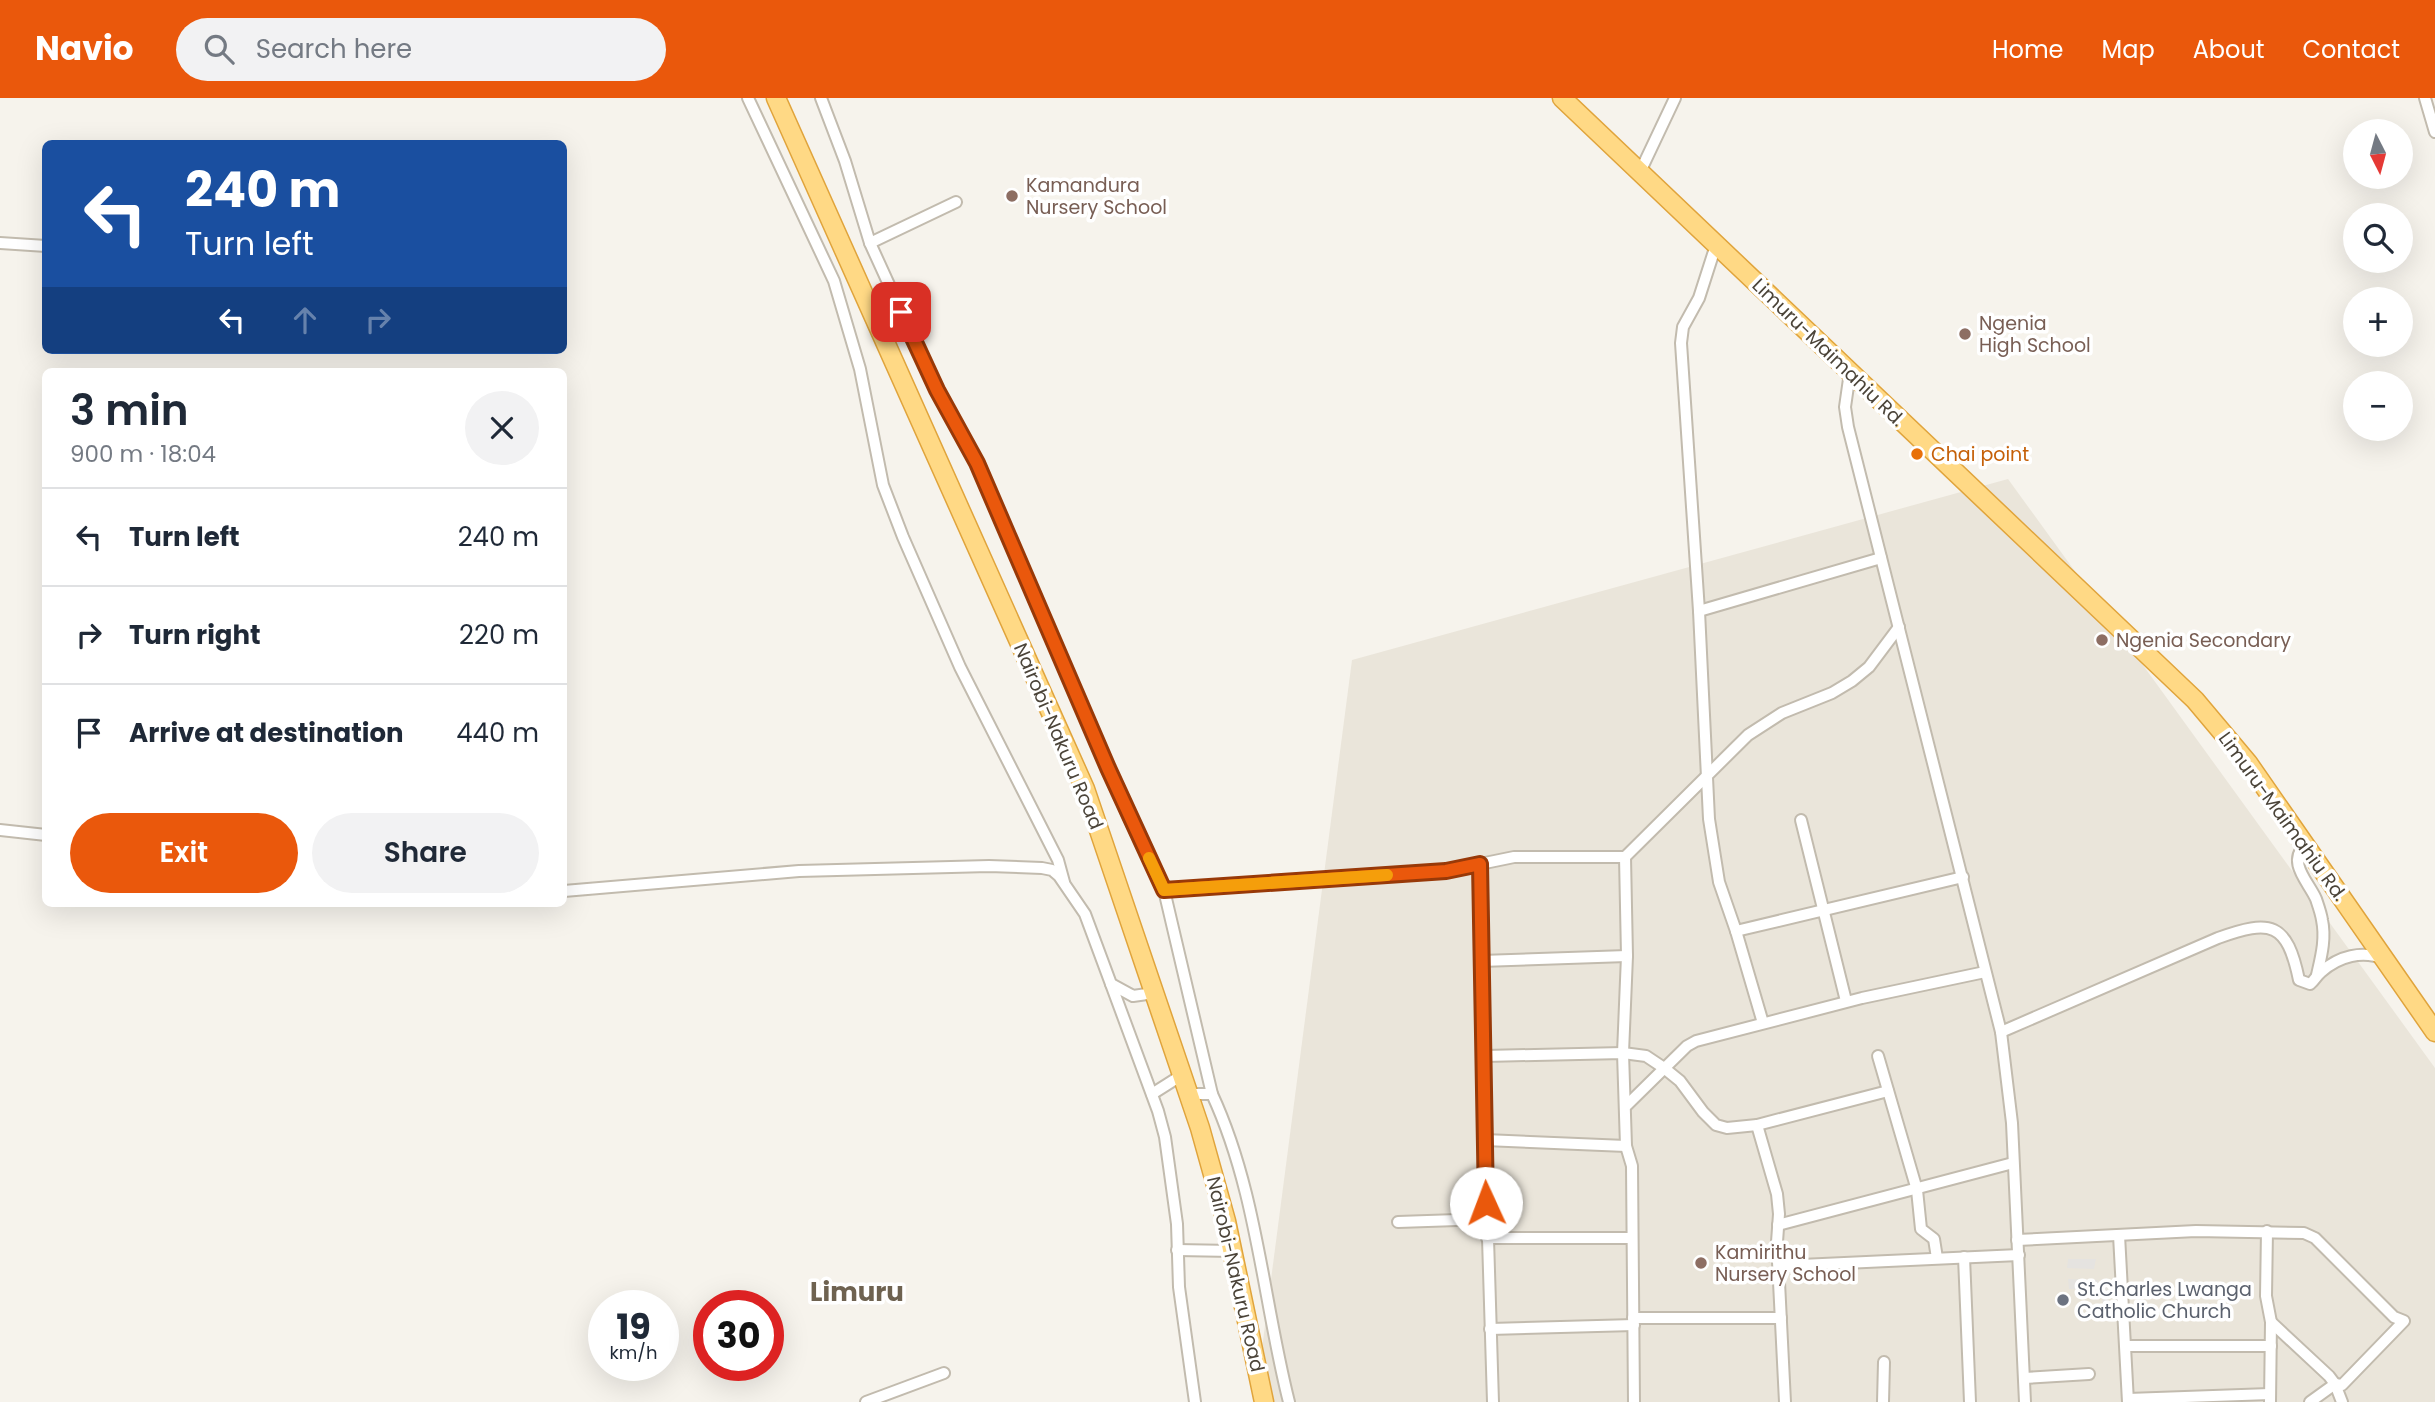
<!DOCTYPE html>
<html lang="en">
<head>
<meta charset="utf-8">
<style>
  body { margin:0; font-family:Poppins,sans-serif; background:#f2f2f3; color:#1f2937; height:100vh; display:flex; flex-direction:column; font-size:26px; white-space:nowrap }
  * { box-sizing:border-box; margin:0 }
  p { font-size:23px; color:#747a83 }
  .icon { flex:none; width:38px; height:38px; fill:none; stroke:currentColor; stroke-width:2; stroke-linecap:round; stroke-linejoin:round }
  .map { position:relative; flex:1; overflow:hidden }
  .details { position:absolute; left:42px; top:270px; width:525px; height:539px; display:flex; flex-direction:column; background:#fff; border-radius:10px; box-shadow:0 7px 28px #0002 }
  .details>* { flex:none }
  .hud { position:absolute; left:42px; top:42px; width:525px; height:214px; border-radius:10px; box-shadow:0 7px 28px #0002; background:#1a4fa0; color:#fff; overflow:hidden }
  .needle { width:46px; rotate:174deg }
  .tools { position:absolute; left:2343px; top:21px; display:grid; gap:14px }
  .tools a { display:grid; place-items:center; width:70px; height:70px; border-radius:50%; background:#fff; box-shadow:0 7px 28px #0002; font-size:35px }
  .speed { position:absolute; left:588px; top:1192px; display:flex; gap:14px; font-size:35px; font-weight:700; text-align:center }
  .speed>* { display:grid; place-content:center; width:91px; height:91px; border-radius:50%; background:#fff; box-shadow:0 7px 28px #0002; line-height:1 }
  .speed small { font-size:18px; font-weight:400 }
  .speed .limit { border:10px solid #d22; background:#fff; color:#111 }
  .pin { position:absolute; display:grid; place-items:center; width:60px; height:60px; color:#fff; margin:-30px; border-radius:14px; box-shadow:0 4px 10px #0006 }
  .me { position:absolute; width:77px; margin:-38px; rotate:358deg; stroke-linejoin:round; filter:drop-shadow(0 0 5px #0008) }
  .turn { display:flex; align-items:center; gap:24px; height:147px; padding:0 28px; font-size:32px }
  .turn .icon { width:91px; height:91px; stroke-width:2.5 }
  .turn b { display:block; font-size:49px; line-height:60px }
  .lanes { display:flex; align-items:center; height:66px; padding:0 28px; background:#0003; justify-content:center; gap:35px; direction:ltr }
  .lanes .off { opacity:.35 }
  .round { display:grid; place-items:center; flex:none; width:74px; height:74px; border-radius:37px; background:#f2f2f3 }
  .summary { display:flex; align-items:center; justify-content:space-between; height:119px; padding:0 28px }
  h1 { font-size:42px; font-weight:600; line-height:52px }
  .cta { display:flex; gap:14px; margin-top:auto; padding:14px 28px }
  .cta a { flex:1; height:80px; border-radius:42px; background:#ea580c; color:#fff; font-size:28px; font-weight:600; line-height:80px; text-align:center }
  .cta a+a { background:#f2f2f3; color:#1f2937 }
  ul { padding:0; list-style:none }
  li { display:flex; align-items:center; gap:21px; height:98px; padding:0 28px; border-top:2px solid #e0e1e3 }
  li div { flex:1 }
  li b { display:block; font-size:26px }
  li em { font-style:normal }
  header { display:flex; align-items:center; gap:42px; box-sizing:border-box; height:98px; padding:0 35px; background:#ea580c; color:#fff }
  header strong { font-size:33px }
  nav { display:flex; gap:38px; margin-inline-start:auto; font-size:24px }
  .search { width:490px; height:63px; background:#f2f2f3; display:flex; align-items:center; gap:18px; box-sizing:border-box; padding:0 24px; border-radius:38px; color:#747a83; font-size:26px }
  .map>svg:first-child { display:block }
  .residential { fill:#eae5da }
  .parking { fill:#e5e3e0 }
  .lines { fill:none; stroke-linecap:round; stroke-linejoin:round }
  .minor-casing { stroke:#c2bbae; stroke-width:14 }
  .trunk-casing { stroke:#e0a43c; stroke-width:21 }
  .minor { stroke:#fff; stroke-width:10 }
  .trunk { stroke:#ffd985; stroke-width:18 }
  .route-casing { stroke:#983908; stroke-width:18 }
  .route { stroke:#ea580c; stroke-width:12 }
  .slow { stroke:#f59e0b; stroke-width:12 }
  .education-dot { fill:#8d6e63; stroke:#fff; stroke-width:2.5 }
  .food-dot { fill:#e8710a; stroke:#fff; stroke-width:2.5 }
  .worship-dot { fill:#6b7280; stroke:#fff; stroke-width:2.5 }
  .labels { text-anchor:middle; stroke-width:7; stroke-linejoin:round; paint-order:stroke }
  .education-label { font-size:19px; fill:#785e54; stroke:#fff; text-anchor:start }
  .street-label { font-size:19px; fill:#4b4439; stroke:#fff }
  .food-label { font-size:19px; fill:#c56008; stroke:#fff; text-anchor:start }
  .worship-label { font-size:19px; fill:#5b616d; stroke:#fff; text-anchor:start }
  .district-label { font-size:26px; font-weight:bold; fill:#6e6250; stroke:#fff }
</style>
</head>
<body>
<header>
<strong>Navio</strong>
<div class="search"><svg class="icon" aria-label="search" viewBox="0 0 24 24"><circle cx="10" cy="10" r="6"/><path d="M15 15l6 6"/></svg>Search here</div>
<nav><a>Home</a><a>Map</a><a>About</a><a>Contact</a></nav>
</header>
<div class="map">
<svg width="2435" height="1304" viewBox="0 0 2435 1304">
  <rect width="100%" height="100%" fill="#f6f3ec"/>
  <!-- residential -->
  <polygon class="residential" points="2008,381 2435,970 2435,1304 1255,1304 1352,562"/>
  <!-- parking -->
  <g class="parking">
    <polygon points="2068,1161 2096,1161 2094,1171 2067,1170"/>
    <polygon points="2068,1181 2098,1182 2098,1192 2069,1191"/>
    <polygon points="2101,1181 2107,1181 2109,1210 2103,1211"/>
  </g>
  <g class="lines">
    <defs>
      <g id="minor">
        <polyline points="748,0 834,183 860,271 883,387 903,439 960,569 1058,762 1064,784"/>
        <polyline points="821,0 845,63 870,145 937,292 977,365 1129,720 1164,792 1212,996"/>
        <polyline points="2425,0 2435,34"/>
        <polyline points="1640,74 1675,0"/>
        <polyline points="0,145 46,148"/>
        <polyline points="870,145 956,104"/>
        <polyline points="1716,147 1699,200 1683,229 1681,245 1699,513 1709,721 1719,784 1736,833 1963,779"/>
        <polyline points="1850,274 1845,309 1848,329 2001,934 2012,1025 2025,1304"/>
        <polyline points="1699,513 1881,460"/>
        <polyline points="1801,722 1846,903"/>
        <polyline points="0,732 46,737"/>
        <path d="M 2305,747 C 2287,765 2308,783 2316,801 C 2318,807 2321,815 2322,822 C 2326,841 2321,859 2317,877"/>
        <polyline points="1625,759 1627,858 1623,955 1626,1048 1632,1068 1634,1304"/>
        <polyline points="1480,766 1481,863 1485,958 1485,1042 1493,1304"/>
        <polyline points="1164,792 1446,773 1514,759 1625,759 1748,637 1782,615 1832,595 1852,583 1869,569 1899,529"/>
        <polyline points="564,793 799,773 989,768 1042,770 1052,772 1059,778 1085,816 1111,886 1133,898 1154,895"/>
        <polyline points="1736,833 1763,925"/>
        <polyline points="1481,863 1627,858"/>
        <polyline points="1111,886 1158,1013 1165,1039 1177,1126 1179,1189 1195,1304"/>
        <path d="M 2001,934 L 2218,840 C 2271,821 2287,824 2299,882 L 2310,886 C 2315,882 2316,878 2321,874 C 2339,858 2362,852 2385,861"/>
        <polyline points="1485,958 1623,955 1646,958 1664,970 1680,983 1703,1014 1716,1027 1727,1030 1757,1027 1888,993"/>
        <polyline points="1878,958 1917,1092 1921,1131 1934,1141 1937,1160"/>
        <polyline points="1152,996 1182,977"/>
        <path d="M 1189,996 L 1212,996 C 1257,1093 1263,1202 1289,1304"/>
        <polyline points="1627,1007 1687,948 1696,943 1862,900 1985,874"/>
        <polyline points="1757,1027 1777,1096 1779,1116 1777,1144 1785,1304"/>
        <polyline points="1485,1042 1626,1048"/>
        <polyline points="1398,1124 1487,1121"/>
        <polyline points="1778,1127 2013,1065"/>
        <polyline points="2267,1133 2266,1198 2271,1224 2270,1304"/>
        <polyline points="2119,1137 2128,1304"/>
        <polyline points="1487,1140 1631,1140"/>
        <polyline points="2017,1142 2196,1133 2304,1135 2315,1140 2394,1219 2404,1223 2342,1287 2335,1286 2310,1304"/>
        <polyline points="1177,1152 1233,1153"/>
        <polyline points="1964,1159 1970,1304"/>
        <polyline points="1779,1168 2019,1157"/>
        <polyline points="1633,1220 1781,1220"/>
        <polyline points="2271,1224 2329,1278 2335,1286 2342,1304"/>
        <polyline points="1490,1231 1634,1227"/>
        <polyline points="2126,1248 2271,1248"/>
        <polyline points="2024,1280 2089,1276"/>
        <polyline points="2128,1301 2270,1296"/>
        <polyline points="866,1304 944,1275"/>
        <polyline points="1883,1304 1884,1264"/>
      </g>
      <g id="trunk">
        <polyline points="776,0 1085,691 1200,1030 1226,1123 1264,1304"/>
        <polyline points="1562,0 2195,602 2248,665 2435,934"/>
      </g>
    </defs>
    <!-- minor casing -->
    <use href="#minor" class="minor-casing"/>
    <!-- trunk casing -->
    <use href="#trunk" class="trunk-casing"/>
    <!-- minor -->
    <use href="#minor" class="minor"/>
    <!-- trunk -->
    <use href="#trunk" class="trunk"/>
  </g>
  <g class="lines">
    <defs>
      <polyline id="route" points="901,214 937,292 977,365 1108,670 1164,792 1446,773 1480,766 1486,1105"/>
    </defs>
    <!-- route casing -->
    <use href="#route" class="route-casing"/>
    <!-- route -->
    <use href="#route" class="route"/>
    <!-- slow -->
    <polyline class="slow" points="1149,760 1164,792 1387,777"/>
  </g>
  <!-- markers -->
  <g class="education-dot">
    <circle cx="1012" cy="98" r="7"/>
    <circle cx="1965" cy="236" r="7"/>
    <circle cx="2102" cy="542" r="7"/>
    <circle cx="1701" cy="1165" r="7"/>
  </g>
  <circle class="food-dot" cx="1917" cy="356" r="7"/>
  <circle class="worship-dot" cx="2063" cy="1202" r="7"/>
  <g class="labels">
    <!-- education labels -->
    <g class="education-label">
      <text x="1026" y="94">Kamandura<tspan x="1026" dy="22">Nursery School</tspan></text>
      <text x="1979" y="232">Ngenia<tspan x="1979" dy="22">High School</tspan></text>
      <text x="2116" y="549">Ngenia Secondary</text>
      <text x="1715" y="1161">Kamirithu<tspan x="1715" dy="22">Nursery School</tspan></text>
    </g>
    <!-- street labels -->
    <g class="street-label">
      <text transform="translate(1829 254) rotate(44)" y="7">Limuru-Maimahiu Rd.</text>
      <text transform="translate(1059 638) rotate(67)" y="7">Nairobi-Nakuru Road</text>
      <text transform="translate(2283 718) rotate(54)" y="7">Limuru-Maimahiu Rd.</text>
      <text transform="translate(1236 1176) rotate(77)" y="7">Nairobi-Nakuru Road</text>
    </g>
    <!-- food labels -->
    <g class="food-label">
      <text x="1931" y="363">Chai point</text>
    </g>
    <!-- worship labels -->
    <g class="worship-label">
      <text x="2077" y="1198">St.Charles Lwanga<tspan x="2077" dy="22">Catholic Church</tspan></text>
    </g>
    <!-- district labels -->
    <g class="district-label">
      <text x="857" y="1203">Limuru</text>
    </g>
  </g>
</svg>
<div class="tools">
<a><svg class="needle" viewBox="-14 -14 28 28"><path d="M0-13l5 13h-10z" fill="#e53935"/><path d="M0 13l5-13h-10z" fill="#747a83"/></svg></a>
<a><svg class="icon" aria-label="search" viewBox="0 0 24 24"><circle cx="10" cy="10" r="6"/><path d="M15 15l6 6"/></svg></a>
<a>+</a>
<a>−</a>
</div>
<div class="speed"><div>19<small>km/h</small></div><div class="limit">30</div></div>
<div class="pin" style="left:901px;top:214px;background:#d93025"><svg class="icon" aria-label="arrive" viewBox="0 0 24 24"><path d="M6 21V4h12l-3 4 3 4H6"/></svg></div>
<svg class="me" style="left:1486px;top:1105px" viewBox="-20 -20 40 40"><circle r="19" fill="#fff"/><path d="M0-13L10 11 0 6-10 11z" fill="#ea580c"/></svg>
<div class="hud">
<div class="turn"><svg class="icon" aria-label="left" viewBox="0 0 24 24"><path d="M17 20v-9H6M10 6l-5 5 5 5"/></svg><div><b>240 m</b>Turn left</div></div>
<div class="lanes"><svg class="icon" aria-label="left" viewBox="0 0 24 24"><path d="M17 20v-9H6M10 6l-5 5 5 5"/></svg><svg class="icon off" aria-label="ahead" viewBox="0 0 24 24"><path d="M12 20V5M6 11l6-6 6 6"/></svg><svg class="icon off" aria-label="right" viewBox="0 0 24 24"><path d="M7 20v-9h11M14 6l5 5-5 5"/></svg></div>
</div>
<section class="details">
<div class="summary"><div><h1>3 min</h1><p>900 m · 18:04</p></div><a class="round"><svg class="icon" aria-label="close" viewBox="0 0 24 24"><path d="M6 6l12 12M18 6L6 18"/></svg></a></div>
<ul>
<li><svg class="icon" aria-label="left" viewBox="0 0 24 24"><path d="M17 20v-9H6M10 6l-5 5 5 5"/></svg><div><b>Turn left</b></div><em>240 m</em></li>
<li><svg class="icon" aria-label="right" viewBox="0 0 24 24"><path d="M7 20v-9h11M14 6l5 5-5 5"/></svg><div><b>Turn right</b></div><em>220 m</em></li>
<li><svg class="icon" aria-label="arrive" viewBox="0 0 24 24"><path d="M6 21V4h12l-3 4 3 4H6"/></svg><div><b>Arrive at destination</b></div><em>440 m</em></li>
</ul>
<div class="cta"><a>Exit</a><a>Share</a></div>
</section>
</div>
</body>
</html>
